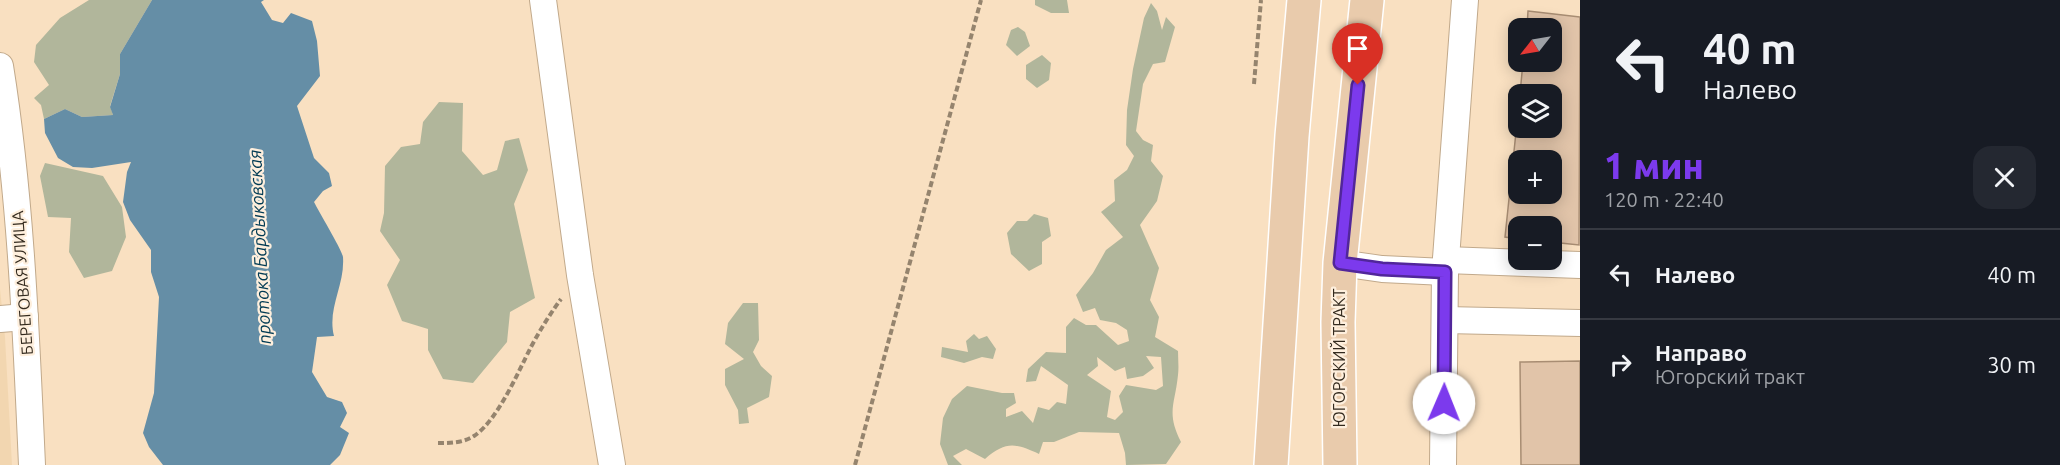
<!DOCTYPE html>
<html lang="ru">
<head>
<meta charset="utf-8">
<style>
  body { margin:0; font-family:Ubuntu,sans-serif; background:#242831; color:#f1f3f6; height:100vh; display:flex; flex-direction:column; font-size:22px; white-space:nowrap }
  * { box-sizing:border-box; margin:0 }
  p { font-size:20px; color:#9ea1a6 }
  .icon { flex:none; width:33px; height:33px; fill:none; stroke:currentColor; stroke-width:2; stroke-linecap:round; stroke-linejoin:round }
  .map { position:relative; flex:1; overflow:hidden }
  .drawer { display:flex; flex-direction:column; background:#171b24; width:480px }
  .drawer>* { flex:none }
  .hud { background:#171b24; color:#f1f3f6; overflow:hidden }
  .needle { width:39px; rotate:239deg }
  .buttons { position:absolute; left:1508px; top:18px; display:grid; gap:12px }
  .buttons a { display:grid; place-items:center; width:54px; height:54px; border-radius:12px; background:#171b24; box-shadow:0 3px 15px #0003; font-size:30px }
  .pin { position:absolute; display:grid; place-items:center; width:51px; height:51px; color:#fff; margin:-62px -26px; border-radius:50% 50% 50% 0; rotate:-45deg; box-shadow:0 0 6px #0007 }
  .pin .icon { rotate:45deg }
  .me { position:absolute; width:66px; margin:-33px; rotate:1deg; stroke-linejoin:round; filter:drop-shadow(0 0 4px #0008) }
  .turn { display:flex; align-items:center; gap:21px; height:126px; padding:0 24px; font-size:27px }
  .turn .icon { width:78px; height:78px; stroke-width:2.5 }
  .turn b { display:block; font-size:42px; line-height:51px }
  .round { display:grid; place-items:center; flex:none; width:63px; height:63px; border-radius:18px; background:#242831 }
  .overview { display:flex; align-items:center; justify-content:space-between; height:102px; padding:0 24px }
  h1 { font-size:36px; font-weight:800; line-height:45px; color:#7c3aed }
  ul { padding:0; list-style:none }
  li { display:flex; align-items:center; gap:18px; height:90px; padding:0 24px; border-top:2px solid #363941 }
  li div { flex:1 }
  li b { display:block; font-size:22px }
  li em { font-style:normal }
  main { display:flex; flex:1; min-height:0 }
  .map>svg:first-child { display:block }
  .built { fill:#f2d6b0 }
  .green { fill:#b1b69b; fill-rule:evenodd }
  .water { fill:#658ea6 }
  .building { fill:#e1c4a9; stroke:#a88d73; stroke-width:1.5; fill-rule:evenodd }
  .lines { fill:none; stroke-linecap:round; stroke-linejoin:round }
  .minor-casing { stroke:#c1a98b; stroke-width:28 }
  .major-casing { stroke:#fff; stroke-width:36 }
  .path { stroke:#95846e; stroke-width:4; stroke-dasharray:6 3; stroke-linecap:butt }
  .minor { stroke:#fff; stroke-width:26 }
  .major { stroke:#e9cbac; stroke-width:33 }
  .route-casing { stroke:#51269a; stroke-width:15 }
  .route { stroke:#7c3aed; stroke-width:10 }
  .labels { text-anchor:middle; stroke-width:4.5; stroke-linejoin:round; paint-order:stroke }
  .street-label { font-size:16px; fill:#332a1e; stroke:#feefdd }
  .water-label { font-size:18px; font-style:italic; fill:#003a53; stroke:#feefdd }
</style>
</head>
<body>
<main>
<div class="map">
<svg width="1580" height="465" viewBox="0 0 1580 465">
  <rect width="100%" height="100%" fill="#f9e0c1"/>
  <!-- built -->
  <polygon class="built" points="0,289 5,337 12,465 0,465"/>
  <!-- green -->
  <g class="green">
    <polygon points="89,0 152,0 120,54 120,74 110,106 113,115 82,117 65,109 44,119 41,105 34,98 49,85 34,62 36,45 60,18"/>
    <polygon points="1035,0 1067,0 1069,13 1051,13 1035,5"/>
    <path d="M 1151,3 L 1157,11 L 1162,30 L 1166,17 L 1175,27 L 1165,62 L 1153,64 L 1143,84 L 1136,131 L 1143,140 L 1153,145 L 1151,161 L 1163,176 L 1157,201 L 1140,225 L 1159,268 L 1150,300 L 1159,317 L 1155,337 L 1178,351 C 1178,359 1179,367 1178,375 C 1175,405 1166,412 1181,442 L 1166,464 L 1126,465 L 1125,453 L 1119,433 L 1079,432 L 1054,442 L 1043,442 L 1039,454 C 1015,443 1006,441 985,459 L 966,449 L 953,456 L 962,465 L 948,465 L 940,444 L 943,418 L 952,399 L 967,386 L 1002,393 L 1014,393 L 1016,403 L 1006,409 L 1006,417 L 1022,411 L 1033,423 L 1038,407 L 1049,410 L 1057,402 L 1066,404 L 1068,385 L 1041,366 L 1036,381 L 1026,382 L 1028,369 L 1046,352 L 1066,353 L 1066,327 L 1074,318 L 1086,325 L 1096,325 L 1118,345 L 1129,341 L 1127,330 L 1116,323 L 1100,320 L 1095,308 L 1083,312 L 1076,295 L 1093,273 L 1106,250 L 1123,237 L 1101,212 L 1115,201 L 1114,180 L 1127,170 L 1134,156 L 1126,145 L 1127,110 L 1133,69 L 1144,18 ZM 1146,356 L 1161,357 L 1163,386 L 1156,390 L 1126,385 L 1119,396 L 1123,412 L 1115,420 L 1107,417 L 1111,391 L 1087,375 L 1098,366 L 1097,357 L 1115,371 L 1125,367 L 1127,379 L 1143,376 L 1154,368 Z"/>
    <polygon points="1018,27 1025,32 1030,46 1017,56 1006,45 1011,30"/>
    <polygon points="1042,55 1051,63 1049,80 1037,88 1026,79 1026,65"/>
    <polygon points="439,102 463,103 462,151 483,175 497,170 505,141 519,138 528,170 514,204 535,298 510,312 507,342 473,383 443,379 428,350 428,329 402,321 387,285 400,260 380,231 384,213 385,166 401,147 420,144 423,122"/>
    <polygon points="45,163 103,176 122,207 126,237 112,271 84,278 69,252 71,218 48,217 40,176"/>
    <polygon points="1034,214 1048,218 1051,236 1042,242 1042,264 1029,271 1011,254 1007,233 1017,221 1027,221"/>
    <polygon points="743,303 758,303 759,340 753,352 761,366 772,376 769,397 747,408 749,423 739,424 738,410 725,385 725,369 744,359 725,344 728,323"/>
    <polygon points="974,334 979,339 987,336 996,349 993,359 982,357 964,363 941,357 942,347 968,352 966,341"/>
  </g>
  <!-- water -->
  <path class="water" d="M 152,0 L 264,0 L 261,2 L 272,20 L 283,23 L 291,13 L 312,21 L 317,41 L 320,76 L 297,106 L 314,158 L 329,173 L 332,186 L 323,191 L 314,202 C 319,212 342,250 343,257 C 345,286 327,308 334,336 L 317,337 L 312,372 L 327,397 L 342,402 L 347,413 L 340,427 L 349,433 L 340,455 L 330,465 L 163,465 L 149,447 L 143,433 L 154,393 L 159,297 L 151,272 L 151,250 L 130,220 L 123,202 L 127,172 L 131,162 L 92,168 L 73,167 L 58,158 L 45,133 L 44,119 L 65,109 L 82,117 L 113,115 L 110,107 L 120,74 L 120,54 Z"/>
  <!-- building -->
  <g class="building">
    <path d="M 1528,11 L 1580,17 L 1579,245 L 1551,242 L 1551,226 L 1518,226 L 1518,239 L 1505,237 L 1518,113 L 1518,128 L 1551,128 L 1551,94 L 1520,94 L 1523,62 L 1551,62 L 1551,28 L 1527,28 ZM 1518,160 L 1551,160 L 1551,194 L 1518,194 Z"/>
    <polygon points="1580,361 1580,465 1521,465 1520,362"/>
  </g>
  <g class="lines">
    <defs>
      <g id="minor">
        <polyline points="543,0 580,275 612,465"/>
        <path d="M 0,66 C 21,198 26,332 32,465"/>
        <polyline points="1446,260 1580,265"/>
        <polyline points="1340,263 1382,269 1445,272"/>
        <polyline points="0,319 25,317"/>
        <polyline points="1445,320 1580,323"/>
        <polyline points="1443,465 1445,272 1465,0"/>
      </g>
      <g id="major">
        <polyline points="1271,465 1292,136 1304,0"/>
        <polyline points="1340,465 1338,322 1340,263 1367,0"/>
      </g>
    </defs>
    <!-- minor casing -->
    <use href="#minor" class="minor-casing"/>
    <!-- major casing -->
    <use href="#major" class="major-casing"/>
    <!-- path -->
    <g class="path">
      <polyline points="1254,84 1261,0"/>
      <path d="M 438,443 C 450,443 463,443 474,436 C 498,420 518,372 531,347 C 540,330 550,314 561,299"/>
      <polyline points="855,465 981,0"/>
    </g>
    <!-- minor -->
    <use href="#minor" class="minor"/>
    <!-- major -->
    <use href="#major" class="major"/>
  </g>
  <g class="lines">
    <defs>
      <polyline id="route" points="1358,85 1340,263 1382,269 1445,272 1444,403"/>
    </defs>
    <!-- route casing -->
    <use href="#route" class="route-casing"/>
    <!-- route -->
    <use href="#route" class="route"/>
  </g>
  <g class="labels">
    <!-- street labels -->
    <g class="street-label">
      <text transform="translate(22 283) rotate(-94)" y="6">БЕРЕГОВАЯ УЛИЦА</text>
      <text transform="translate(1339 358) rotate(-90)" y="6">ЮГОРСКИЙ ТРАКТ</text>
    </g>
    <!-- water labels -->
    <g class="water-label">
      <text transform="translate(260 247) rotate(-93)" y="6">протока Бардыковская</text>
    </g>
  </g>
</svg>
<div class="buttons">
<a><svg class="needle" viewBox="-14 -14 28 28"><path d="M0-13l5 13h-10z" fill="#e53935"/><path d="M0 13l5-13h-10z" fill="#9ea1a6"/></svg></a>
<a><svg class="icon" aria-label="layers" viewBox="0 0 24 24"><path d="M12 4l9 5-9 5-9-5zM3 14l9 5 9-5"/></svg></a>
<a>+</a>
<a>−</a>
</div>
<div class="pin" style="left:1358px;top:85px;background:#d93025"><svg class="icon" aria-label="arrive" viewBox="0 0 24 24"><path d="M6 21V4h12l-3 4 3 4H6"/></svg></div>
<svg class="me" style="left:1444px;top:403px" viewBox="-20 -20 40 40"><circle r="19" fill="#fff"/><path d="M0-13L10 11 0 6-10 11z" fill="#7c3aed"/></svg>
</div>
<section class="drawer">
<div class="hud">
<div class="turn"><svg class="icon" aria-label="left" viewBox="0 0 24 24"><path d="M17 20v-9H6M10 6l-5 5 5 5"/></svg><div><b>40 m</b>Налево</div></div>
</div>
<div class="overview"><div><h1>1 мин</h1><p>120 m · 22:40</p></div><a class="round"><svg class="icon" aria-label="close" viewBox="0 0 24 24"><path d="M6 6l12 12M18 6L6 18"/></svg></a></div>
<ul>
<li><svg class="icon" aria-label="left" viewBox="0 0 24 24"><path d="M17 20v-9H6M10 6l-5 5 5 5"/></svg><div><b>Налево</b></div><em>40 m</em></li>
<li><svg class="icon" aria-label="right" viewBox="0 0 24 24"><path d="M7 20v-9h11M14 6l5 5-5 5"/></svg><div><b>Направо</b><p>Югорский тракт</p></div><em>30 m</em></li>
</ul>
</section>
</main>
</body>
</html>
